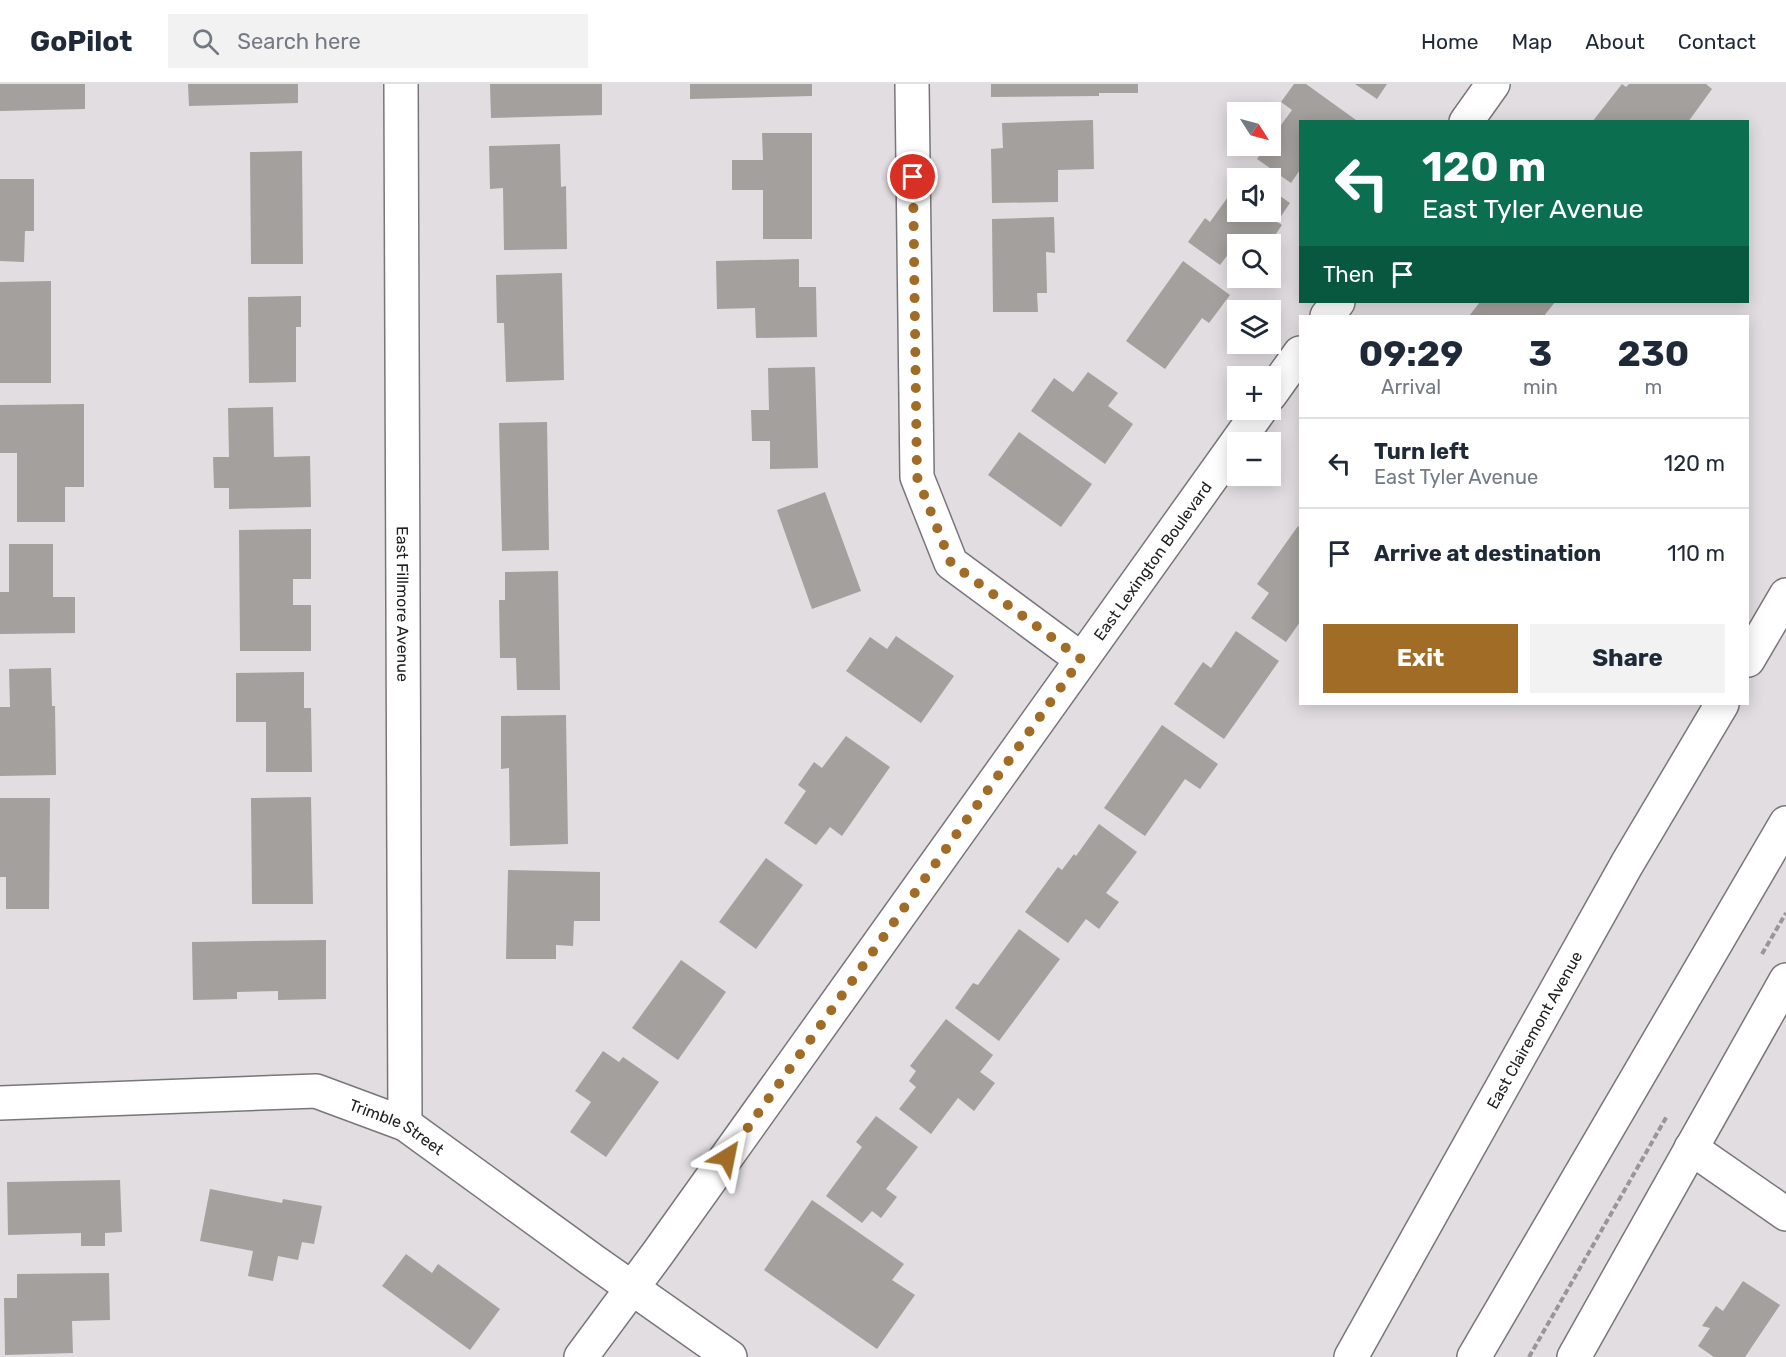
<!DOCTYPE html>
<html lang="en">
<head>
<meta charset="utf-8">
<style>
  body { margin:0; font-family:Rubik,sans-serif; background:#f2f2f3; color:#1f2937; height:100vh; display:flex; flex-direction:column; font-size:22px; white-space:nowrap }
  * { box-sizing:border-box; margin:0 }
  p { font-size:20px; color:#747a83 }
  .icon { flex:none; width:33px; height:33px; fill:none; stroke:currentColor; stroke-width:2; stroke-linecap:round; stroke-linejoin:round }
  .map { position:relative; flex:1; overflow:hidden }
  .drawer { position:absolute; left:1299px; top:231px; width:450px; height:390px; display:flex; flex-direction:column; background:#fff; border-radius:0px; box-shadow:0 3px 15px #0003 }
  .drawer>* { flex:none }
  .top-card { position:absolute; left:1299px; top:36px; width:450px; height:183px; border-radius:0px; box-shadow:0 3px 15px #0003; background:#0b6e4f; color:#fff; overflow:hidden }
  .needle { width:39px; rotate:126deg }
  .tools { position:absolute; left:1227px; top:18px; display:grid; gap:12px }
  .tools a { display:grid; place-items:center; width:54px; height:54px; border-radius:0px; background:#fff; box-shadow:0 3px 15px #0003; font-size:30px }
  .pin { position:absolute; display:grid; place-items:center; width:51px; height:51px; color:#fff; margin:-26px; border:3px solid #fff; border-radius:50%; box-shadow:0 2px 6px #0007 }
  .me { position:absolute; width:66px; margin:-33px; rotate:35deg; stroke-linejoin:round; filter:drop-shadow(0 0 4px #0008) }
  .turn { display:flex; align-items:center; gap:21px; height:126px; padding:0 24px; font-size:27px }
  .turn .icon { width:78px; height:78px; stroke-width:2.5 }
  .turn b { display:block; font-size:42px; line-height:51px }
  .then { display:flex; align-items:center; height:57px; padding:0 24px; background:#0003; gap:12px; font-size:22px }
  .eta { display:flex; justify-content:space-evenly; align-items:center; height:102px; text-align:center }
  .eta b { font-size:36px; font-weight:700; line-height:42px }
  .cta { display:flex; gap:12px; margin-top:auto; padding:12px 24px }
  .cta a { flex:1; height:69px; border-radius:0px; background:#a16c25; color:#fff; font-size:24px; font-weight:700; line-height:69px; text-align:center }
  .cta a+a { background:#f2f2f3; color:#1f2937 }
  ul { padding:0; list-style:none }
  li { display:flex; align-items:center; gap:18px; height:90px; padding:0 24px; border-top:2px solid #e0e1e3 }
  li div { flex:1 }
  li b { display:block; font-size:22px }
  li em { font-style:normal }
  header { display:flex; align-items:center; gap:36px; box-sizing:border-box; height:84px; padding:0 30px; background:#fff; border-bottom:2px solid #e0e1e3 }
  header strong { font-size:28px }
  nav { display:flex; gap:33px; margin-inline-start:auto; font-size:21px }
  .search { width:420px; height:54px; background:#f2f2f3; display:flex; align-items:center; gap:15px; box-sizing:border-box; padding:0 21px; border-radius:0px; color:#747a83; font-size:22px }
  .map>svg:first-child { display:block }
  .building { fill:#a3a09d }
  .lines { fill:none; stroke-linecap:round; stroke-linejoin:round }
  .street-casing { stroke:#797679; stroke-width:36 }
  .primary-casing { stroke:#797679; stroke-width:36 }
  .path { stroke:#999699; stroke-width:4; stroke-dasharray:6 3; stroke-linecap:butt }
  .street { stroke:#fff; stroke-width:33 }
  .primary { stroke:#fff; stroke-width:33 }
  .route { stroke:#a16c25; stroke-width:10; stroke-dasharray:0 18 }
  .labels { text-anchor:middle; stroke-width:5; stroke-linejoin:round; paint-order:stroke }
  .street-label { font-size:16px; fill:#232122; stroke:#e1dde1 }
</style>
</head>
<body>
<header>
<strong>GoPilot</strong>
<div class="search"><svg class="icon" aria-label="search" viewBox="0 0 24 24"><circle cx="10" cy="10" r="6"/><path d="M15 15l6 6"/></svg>Search here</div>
<nav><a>Home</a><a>Map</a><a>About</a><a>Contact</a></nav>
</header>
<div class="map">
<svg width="1786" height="1273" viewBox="0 0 1786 1273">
  <rect width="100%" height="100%" fill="#e1dde1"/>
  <!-- building -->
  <g class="building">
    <polygon points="0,0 85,0 85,25 0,27"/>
    <polygon points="188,0 298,0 298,19 189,22"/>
    <polygon points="490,0 602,0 602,31 491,34"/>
    <polygon points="690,0 812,0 812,12 690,15"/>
    <polygon points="991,0 1138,0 1138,9 1099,9 1099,12 991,13"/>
    <polygon points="1294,0 1306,0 1356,36 1355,38 1300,38 1300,86 1291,99 1257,75 1266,62 1270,62 1270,56 1292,26 1281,18"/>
    <polygon points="1355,0 1387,0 1377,15"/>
    <polygon points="1622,0 1626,3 1629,0 1706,0 1712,5 1688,38 1592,38"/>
    <polygon points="1093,36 1094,85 1058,86 1058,118 992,119 991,65 1003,64 1002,39"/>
    <polygon points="762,49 812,49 812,155 763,155 763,106 732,106 732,76 763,76"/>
    <polygon points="560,60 561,103 566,102 567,165 504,166 503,104 490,105 489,62"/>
    <polygon points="302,67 303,180 251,180 250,68"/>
    <polygon points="1246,87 1256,94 1241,94"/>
    <polygon points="0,95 34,95 34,147 25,147 24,178 0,177"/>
    <polygon points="1238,99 1238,128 1270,128 1270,105 1290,119 1277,138 1282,141 1269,160 1238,160 1238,167 1233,164 1220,181 1188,158 1205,134 1210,138"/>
    <polygon points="1054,133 1055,169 1046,168 1047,209 1037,209 1038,228 993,228 992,135"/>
    <polygon points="799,175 799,203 816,203 817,253 756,254 755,224 717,225 716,177"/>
    <polygon points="1183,177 1230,211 1209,239 1202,234 1165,285 1126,257"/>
    <polygon points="562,189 564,296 506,298 504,239 497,239 496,191"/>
    <polygon points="51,197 51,299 0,299 0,198"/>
    <polygon points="301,212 301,243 296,243 296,298 249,299 248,213"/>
    <polygon points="1480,218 1555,218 1544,232 1469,232"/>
    <polygon points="815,283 818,384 770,385 770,357 752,357 751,326 769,326 768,284"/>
    <polygon points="1088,288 1118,309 1108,322 1133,340 1105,380 1031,327 1054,294 1073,308"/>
    <polygon points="84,320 84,403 65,403 65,438 17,438 17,369 0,369 0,321"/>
    <polygon points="273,323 274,373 310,372 311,423 229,425 229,404 214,404 213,373 229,373 228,324"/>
    <polygon points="547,338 549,466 502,467 499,339"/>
    <polygon points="1019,348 1092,400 1061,443 988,391"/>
    <polygon points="825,408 861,507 812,525 777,426"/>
    <polygon points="1298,442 1300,444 1300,538 1286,558 1251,534 1269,509 1257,500"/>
    <polygon points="311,445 311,495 293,495 293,521 311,521 311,567 240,567 239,446"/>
    <polygon points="9,460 53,460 53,513 75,513 75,549 0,550 0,508 9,508"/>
    <polygon points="558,487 560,606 517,606 516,574 500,574 499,516 505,516 505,488"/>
    <polygon points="1236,547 1279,577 1224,655 1174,620 1203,578 1211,584"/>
    <polygon points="896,552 954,592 921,639 846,587 870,553 887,565"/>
    <polygon points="51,584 52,622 55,622 56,691 0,692 0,623 10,623 9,585"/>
    <polygon points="304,588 304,624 311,624 312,688 266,688 266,638 236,638 236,589"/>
    <polygon points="566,631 568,760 510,762 509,684 501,685 501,632"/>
    <polygon points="1162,641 1218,680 1200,705 1185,695 1145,752 1104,724"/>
    <polygon points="846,652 890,683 842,752 830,743 816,761 784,739 806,707 798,701 814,678 822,684"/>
    <polygon points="311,713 313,820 252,820 251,714"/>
    <polygon points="0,714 50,714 49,825 6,825 6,793 0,793"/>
    <polygon points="1099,740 1137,768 1106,809 1119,818 1099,845 1086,835 1068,859 1025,828 1058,783 1062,786 1074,770 1076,772"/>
    <polygon points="766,774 803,801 756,865 719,838"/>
    <polygon points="508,786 600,788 600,837 574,837 573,862 556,861 556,875 506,875"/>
    <polygon points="1019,845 1060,875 999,957 955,924 973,899 978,901"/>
    <polygon points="326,856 326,915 278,916 278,907 237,908 237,915 193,916 192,858"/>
    <polygon points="681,876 726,908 678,976 632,944"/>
    <polygon points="946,935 993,971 980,988 995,999 974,1027 958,1014 931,1050 899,1025 916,1003 909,997 916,987 910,982"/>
    <polygon points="603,967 619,978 623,973 659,998 606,1073 570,1048 591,1018 575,1007"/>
    <polygon points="876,1032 918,1063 886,1105 897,1113 881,1134 872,1127 862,1139 826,1112 862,1063 856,1058"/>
    <polygon points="120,1096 122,1148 105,1149 105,1162 81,1162 81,1149 8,1151 7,1098"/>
    <polygon points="210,1105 282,1119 283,1115 322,1122 314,1160 302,1158 298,1176 278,1172 273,1197 248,1192 253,1167 200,1157"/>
    <polygon points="812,1116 904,1180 892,1196 915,1211 877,1265 764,1186"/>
    <polygon points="406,1170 432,1189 438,1180 500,1225 470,1266 382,1202"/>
    <polygon points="109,1189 110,1236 72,1237 73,1269 5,1271 4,1214 17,1214 17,1190"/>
    <polygon points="1743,1197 1780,1221 1745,1273 1714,1273 1698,1262 1710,1244 1702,1242 1716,1222 1723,1227"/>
  </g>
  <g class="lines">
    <defs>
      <g id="street">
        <path id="s1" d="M 401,0 L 405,1040"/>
        <polyline points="912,0 917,393 951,479 1081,575"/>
        <polyline points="1466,38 1493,0"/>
        <polyline points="1327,232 1338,218"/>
        <polyline points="1270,311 1300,269"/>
        <path id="s2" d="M 0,1019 L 316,1007 L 405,1040 L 595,1178 L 730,1273"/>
        <polyline points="1691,1064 1786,1130"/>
        <path id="s3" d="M 581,1273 L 658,1169 L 1260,326"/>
        <polyline points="1574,1273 1786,896"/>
      </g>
      <g id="primary">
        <polyline points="1748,576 1786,511"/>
        <path id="s4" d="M 1351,1273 L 1627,780 L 1722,620"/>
        <polyline points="1474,1273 1786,739"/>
      </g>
    </defs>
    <!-- street casing -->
    <use href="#street" class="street-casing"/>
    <!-- primary casing -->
    <use href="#primary" class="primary-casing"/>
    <!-- path -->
    <g class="path">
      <polyline points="1762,870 1786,829"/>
      <polyline points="1529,1273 1667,1032"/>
    </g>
    <!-- street -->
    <use href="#street" class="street"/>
    <!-- primary -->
    <use href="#primary" class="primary"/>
  </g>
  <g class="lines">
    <!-- route -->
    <polyline class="route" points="727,1073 1081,575 951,479 917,393 913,93"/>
  </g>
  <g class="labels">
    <!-- street labels -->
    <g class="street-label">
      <text dy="6" stroke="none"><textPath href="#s3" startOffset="980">East Lexington Boulevard</textPath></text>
      <text dy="6" stroke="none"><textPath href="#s1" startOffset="520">East Fillmore Avenue</textPath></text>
      <text dy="6" stroke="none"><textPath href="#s4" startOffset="375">East Clairemont Avenue</textPath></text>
      <text dy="6" stroke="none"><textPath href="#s2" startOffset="405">Trimble Street</textPath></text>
    </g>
  </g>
</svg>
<div class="tools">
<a><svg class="needle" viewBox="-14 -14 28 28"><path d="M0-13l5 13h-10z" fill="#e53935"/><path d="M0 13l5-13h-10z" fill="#747a83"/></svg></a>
<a><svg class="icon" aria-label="sound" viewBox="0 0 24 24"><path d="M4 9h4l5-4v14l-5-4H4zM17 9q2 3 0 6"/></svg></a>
<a><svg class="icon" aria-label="search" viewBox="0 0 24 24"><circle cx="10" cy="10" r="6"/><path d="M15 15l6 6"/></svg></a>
<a><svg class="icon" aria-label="layers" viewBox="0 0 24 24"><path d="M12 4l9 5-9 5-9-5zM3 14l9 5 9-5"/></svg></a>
<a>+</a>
<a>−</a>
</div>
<div class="pin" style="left:913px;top:93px;background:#d93025"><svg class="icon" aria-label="arrive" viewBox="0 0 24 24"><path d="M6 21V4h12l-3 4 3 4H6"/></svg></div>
<svg class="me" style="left:727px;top:1073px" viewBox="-20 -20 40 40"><path d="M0-17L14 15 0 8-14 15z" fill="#a16c25" stroke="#fff" stroke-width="4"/></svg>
<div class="top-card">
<div class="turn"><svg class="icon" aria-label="left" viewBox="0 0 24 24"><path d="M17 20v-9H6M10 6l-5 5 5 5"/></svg><div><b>120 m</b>East Tyler Avenue</div></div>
<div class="then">Then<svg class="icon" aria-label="arrive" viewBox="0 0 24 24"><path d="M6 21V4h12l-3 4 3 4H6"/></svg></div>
</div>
<section class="drawer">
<div class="eta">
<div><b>09:29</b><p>Arrival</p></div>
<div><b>3</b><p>min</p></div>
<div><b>230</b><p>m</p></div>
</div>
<ul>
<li><svg class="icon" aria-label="left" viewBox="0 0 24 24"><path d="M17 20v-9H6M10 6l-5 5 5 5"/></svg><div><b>Turn left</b><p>East Tyler Avenue</p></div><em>120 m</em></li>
<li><svg class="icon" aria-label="arrive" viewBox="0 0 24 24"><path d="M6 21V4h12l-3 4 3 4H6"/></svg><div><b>Arrive at destination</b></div><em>110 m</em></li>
</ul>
<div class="cta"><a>Exit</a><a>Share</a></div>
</section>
</div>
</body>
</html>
